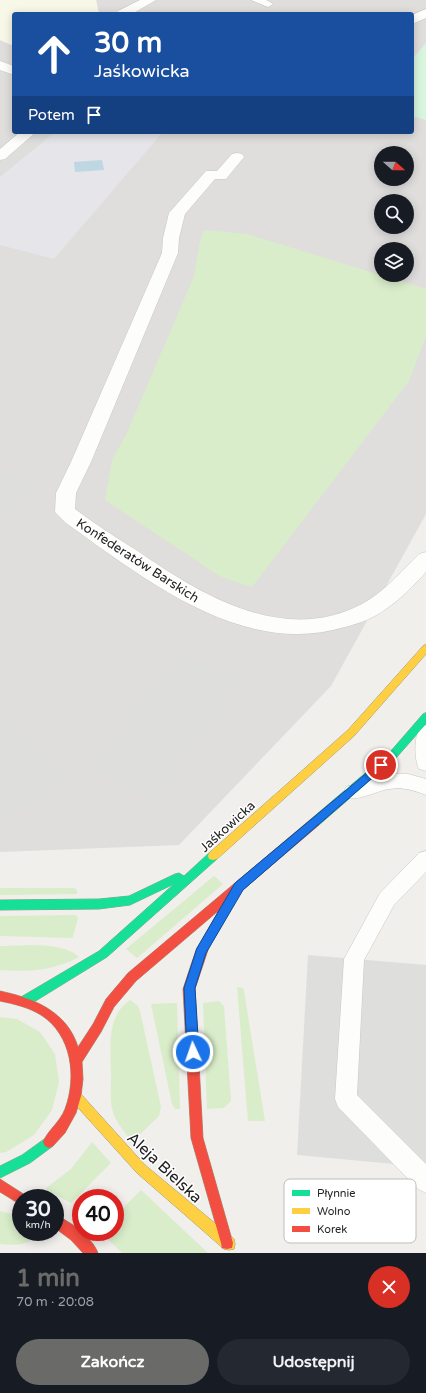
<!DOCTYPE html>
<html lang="pl">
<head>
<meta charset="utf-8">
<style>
  body { margin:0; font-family:"Varela Round",sans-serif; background:#242831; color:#f1f3f6; height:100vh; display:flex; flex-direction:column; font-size:15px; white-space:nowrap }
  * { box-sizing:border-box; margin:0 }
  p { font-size:13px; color:#9ea1a6 }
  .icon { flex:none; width:22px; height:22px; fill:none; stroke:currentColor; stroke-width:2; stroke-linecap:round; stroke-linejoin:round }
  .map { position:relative; height:1253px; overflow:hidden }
  .details { display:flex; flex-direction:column; background:#171b24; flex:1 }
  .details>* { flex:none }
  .banner { position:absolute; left:12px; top:12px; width:402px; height:122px; border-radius:4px; box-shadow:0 2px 10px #0003; background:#1a4fa0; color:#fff; overflow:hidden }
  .needle { width:26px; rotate:111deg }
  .tools { position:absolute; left:374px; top:146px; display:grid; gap:8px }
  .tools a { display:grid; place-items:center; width:40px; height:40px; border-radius:50%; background:#171b24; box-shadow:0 2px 10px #0003; font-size:20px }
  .speed { position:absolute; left:12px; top:1189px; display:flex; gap:8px; font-size:20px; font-weight:700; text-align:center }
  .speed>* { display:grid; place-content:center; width:52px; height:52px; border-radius:50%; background:#171b24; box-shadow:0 2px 10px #0003; line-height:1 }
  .speed small { font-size:10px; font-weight:400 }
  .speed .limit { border:6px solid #d22; background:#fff; color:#111 }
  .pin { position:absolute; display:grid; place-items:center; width:34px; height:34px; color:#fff; margin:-17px; border:2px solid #fff; border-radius:50%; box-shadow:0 1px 4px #0007 }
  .me { position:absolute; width:44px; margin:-22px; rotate:357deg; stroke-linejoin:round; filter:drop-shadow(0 0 3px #0008) }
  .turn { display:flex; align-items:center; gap:14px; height:84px; padding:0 16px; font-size:18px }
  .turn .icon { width:52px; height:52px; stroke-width:2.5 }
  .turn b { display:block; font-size:28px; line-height:34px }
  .then { display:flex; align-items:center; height:38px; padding:0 16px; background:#0003; gap:8px; font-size:15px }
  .round { display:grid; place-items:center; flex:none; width:42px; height:42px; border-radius:21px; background:#242831 }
  .headline { display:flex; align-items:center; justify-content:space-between; height:68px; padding:0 16px }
  h1 { font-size:24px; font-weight:700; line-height:30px; color:#6a6a68 }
  .action { display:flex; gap:8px; margin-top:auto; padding:8px 16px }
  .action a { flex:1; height:46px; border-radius:24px; background:#6a6a68; color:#fff; font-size:16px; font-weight:700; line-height:46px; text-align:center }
  .action a+a { background:#242831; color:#f1f3f6 }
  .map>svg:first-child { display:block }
  .residential { fill:#dfdedc; fill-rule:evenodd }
  .education { fill:#f7f8e7 }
  .religious { fill:#dededc }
  .grass { fill:#d9edca }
  .park { fill:#d9f5dd }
  .plaza { fill:#e6e5e9 }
  .water { fill:#bed7e3 }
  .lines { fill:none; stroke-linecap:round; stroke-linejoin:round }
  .lane-casing { stroke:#c9c8c7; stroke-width:1 }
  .street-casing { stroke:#c9c8c7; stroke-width:1 }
  .fast-casing { stroke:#969b81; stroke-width:1 }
  .slow-casing { stroke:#969b81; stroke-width:1 }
  .jam-casing { stroke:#969b81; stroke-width:1 }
  .lane { fill:#fdfdfc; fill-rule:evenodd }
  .street { fill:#fdfdfc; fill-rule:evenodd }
  .fast { fill:#16e098; fill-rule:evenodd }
  .slow { fill:#ffcf43; fill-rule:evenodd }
  .jam { fill:#f24e42; fill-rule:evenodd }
  .route { fill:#1a73e8; stroke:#114b97 }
  .labels { text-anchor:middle; stroke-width:3; stroke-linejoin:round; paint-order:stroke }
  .street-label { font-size:13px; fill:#222; stroke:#fff }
  .near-street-label { font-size:16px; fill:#222; stroke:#fff }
  .key { fill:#fff; stroke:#bdbdbd; stroke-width:1 }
  .key-label { font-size:11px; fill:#222 }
</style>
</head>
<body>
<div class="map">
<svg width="426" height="1253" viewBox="0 0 426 1253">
  <rect width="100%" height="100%" fill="#f0efeb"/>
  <!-- residential -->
  <path class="residential" d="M 96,0 L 426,0 L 426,514 L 331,686 L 179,845 L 0,852 L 0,40 L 14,46 L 14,132 L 412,132 L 412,14 L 99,14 ZM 381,153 L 407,153 L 407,179 L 381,179 ZM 381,201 L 407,201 L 407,227 L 381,227 ZM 381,249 L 407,249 L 407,275 L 381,275 Z"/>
  <!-- education -->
  <polygon class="education" points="0,0 96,0 99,14 14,14 14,46 0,40"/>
  <!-- religious -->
  <g class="religious">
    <polygon points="35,132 55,132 0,177 0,161"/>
    <polygon points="0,471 37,481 6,520 0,518"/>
    <polygon points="180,653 244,680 153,801 87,769"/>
    <polygon points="0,703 65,783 0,819"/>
    <polygon points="308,955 426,965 426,1167 297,1155"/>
  </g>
  <!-- grass -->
  <g class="grass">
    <polygon points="204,230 247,234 426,289 426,336 409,381 252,587 221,577 105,500 112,460 126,435 194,276 200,241"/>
    <polygon points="214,876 223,884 137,958 126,949"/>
    <polygon points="0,888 74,888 77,890 77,894 0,895"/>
    <polygon points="76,915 78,918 73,937 71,938 0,936 0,916"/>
    <path d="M 0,946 C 22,946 63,941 79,957 C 51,971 31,972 0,970 Z"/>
    <polygon points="237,987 243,988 244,991 265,1121 248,1121"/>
    <path d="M 130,1000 L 138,1006 L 140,1011 L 161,1107 L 159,1116 L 132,1142 C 127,1135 120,1127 116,1119 C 109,1107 111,1091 111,1077 C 111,1050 105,1017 130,1000 Z"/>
    <polygon points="219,1001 224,1006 231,1101 224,1108 207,1109 203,1003"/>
    <polygon points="177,1003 180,1109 175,1109 172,1104 151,1004"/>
    <polygon points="0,1017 17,1019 40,1032 55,1054 59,1082 52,1110 34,1135 6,1152 0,1153"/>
    <polygon points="92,1142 111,1163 71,1203 45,1189 71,1169"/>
    <polygon points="141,1190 208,1253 122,1253 101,1232 115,1232 115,1216"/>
    <path d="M 0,1211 L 21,1216 L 21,1232 L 43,1232 C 29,1245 18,1246 0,1244 Z"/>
  </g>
  <!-- park -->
  <polygon class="park" points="426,43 426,120 412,116 412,59"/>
  <!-- plaza -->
  <polygon class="plaza" points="55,132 163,132 54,259 0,245 0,177"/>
  <!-- water -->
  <polygon class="water" points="102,160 104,170 75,172 74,162"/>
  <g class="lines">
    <defs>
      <g id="lane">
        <polygon points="251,0 266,0 273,4 268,7"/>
        <path d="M 426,725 L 426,771 L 419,769 C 414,759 414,737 420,727 Z"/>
        <path d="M 390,774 L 408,774 L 426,779 L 426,795 C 413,790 403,787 389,789 C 375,791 359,802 346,797 L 344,792 L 346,787 Z"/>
        <polygon points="426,851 426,872 394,905 364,960 357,1095 426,1164 426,1193 418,1189 338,1107 335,1099 344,959 380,893 419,853"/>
      </g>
      <g id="street">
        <polygon points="140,0 156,0 132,14 116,14 118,11"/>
        <polygon points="426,9 426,18 412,24 412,15"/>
        <polygon points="0,61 14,66 14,75 0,70"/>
        <polygon points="20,132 36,132 5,159 0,160 0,149"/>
        <path d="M 237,153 L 242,154 L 244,157 L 226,179 L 215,179 L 185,214 L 179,238 L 178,253 L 91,462 L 76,493 L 75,509 C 95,524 115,537 136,550 C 200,594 283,646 362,604 C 384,592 401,572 419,554 L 426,552 L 426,572 C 414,585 401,599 386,609 C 374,618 360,623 345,627 C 242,658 145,579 66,523 L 55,512 L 56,493 L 71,462 L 162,253 L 163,238 L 169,213 L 206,171 L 217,171 L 232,154 Z"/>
      </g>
      <g id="fast">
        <polygon points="426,713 426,724 396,758 319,825 315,826 311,825 310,822 311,819 390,752 423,714"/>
        <polygon points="213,852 217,853 218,856 217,859 107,957 29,1005 25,1006 21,1005 19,1001 21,997 99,951 174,884 130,905 99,909 0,910 0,900 99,899 129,896 175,874 179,873 184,876 209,853"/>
        <polygon points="230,896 234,898 235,901 234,904 206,953 202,955 198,953 196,950 198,947 226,898"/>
        <polygon points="49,1136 53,1138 55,1142 53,1146 30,1163 0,1178 0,1166 22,1155"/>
      </g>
      <g id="slow">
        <polygon points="426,645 426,654 354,736 217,859 213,860 209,859 208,856 209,853 348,730 423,646"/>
        <polygon points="76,1091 80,1093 145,1165 234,1239 235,1244 234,1249 229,1250 224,1249 137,1173 72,1101 70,1097 72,1093"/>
      </g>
      <g id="jam">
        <path d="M 315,818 L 319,819 L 320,822 L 319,825 L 136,981 L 114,1007 L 101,1032 L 82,1062 L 83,1079 L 81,1096 L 76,1113 L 65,1133 L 53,1146 L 49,1148 L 45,1146 L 43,1142 C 48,1130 60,1122 65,1109 C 77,1077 72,1035 41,1015 C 28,1007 14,1004 0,1001 L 0,991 C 33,998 67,1011 78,1047 L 93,1024 L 106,999 L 128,973 L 311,819 Z"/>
        <polygon points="202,945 206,947 208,950 195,989 203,1138 233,1243 232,1248 227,1249 222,1248 221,1243 191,1138 183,989 196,950 198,947"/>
        <polygon points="0,1179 25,1195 27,1198 21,1198 21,1205 0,1192"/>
        <path d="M 55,1215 C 70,1221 92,1237 98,1253 L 83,1253 L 71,1240 L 55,1228 Z"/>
      </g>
    </defs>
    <!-- lane casing -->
    <use href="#lane" class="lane-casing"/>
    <!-- street casing -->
    <use href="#street" class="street-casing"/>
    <!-- fast casing -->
    <use href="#fast" class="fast-casing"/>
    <!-- slow casing -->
    <use href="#slow" class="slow-casing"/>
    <!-- jam casing -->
    <use href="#jam" class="jam-casing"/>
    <!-- lane -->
    <use href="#lane" class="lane"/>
    <!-- street -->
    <use href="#street" class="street"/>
    <!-- fast -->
    <use href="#fast" class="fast"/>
    <!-- slow -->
    <use href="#slow" class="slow"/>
    <!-- jam -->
    <use href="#jam" class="jam"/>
  </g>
  <!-- route -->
  <polygon class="route" points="381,761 386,765 385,767 243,890 206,953 195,988 199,1052 197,1056 193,1057 189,1056 187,1052 184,988 197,948 235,883"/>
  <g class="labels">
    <!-- street labels -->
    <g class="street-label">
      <text transform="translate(138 560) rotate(33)" y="5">Konfederatów Barskich</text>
      <text transform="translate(227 826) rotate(-42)" y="5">Jaśkowicka</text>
    </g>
    <!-- near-street labels -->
    <g class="near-street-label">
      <text transform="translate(165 1167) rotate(43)" y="6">Aleja Bielska</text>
    </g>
  </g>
  <!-- legend -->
  <rect x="284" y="1179" width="132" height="64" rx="6" class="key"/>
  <rect x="292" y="1190" width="18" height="6" fill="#16e098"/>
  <rect x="292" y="1208" width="18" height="6" fill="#ffcf43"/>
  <rect x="292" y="1226" width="18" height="6" fill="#f24e42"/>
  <g class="key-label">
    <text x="317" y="1197">Płynnie</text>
    <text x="317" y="1215">Wolno</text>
    <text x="317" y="1233">Korek</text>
  </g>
</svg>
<div class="tools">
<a><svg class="needle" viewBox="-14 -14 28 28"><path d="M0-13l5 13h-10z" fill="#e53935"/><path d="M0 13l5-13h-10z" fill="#9ea1a6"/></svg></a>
<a><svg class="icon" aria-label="search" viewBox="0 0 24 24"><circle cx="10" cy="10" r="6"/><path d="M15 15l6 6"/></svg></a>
<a><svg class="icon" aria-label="layers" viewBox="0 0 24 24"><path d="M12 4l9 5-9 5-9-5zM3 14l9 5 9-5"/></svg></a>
</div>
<div class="speed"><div>30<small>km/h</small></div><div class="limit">40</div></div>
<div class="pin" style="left:381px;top:765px;background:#d93025"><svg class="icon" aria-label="arrive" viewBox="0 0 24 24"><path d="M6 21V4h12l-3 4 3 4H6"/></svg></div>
<svg class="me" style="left:193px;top:1052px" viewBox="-20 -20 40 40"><circle r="17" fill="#1a73e8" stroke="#fff" stroke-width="3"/><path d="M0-11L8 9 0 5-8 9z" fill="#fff"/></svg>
<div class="banner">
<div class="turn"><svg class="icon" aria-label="ahead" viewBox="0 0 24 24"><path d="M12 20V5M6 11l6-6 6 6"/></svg><div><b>30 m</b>Jaśkowicka</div></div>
<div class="then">Potem<svg class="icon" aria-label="arrive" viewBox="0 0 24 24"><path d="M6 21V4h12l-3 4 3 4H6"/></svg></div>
</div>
</div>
<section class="details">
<div class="headline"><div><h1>1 min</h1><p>70 m · 20:08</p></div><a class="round" style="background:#d93025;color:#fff"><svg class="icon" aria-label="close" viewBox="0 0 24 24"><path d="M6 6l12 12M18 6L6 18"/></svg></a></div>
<div class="action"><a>Zakończ</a><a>Udostępnij</a></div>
</section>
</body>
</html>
